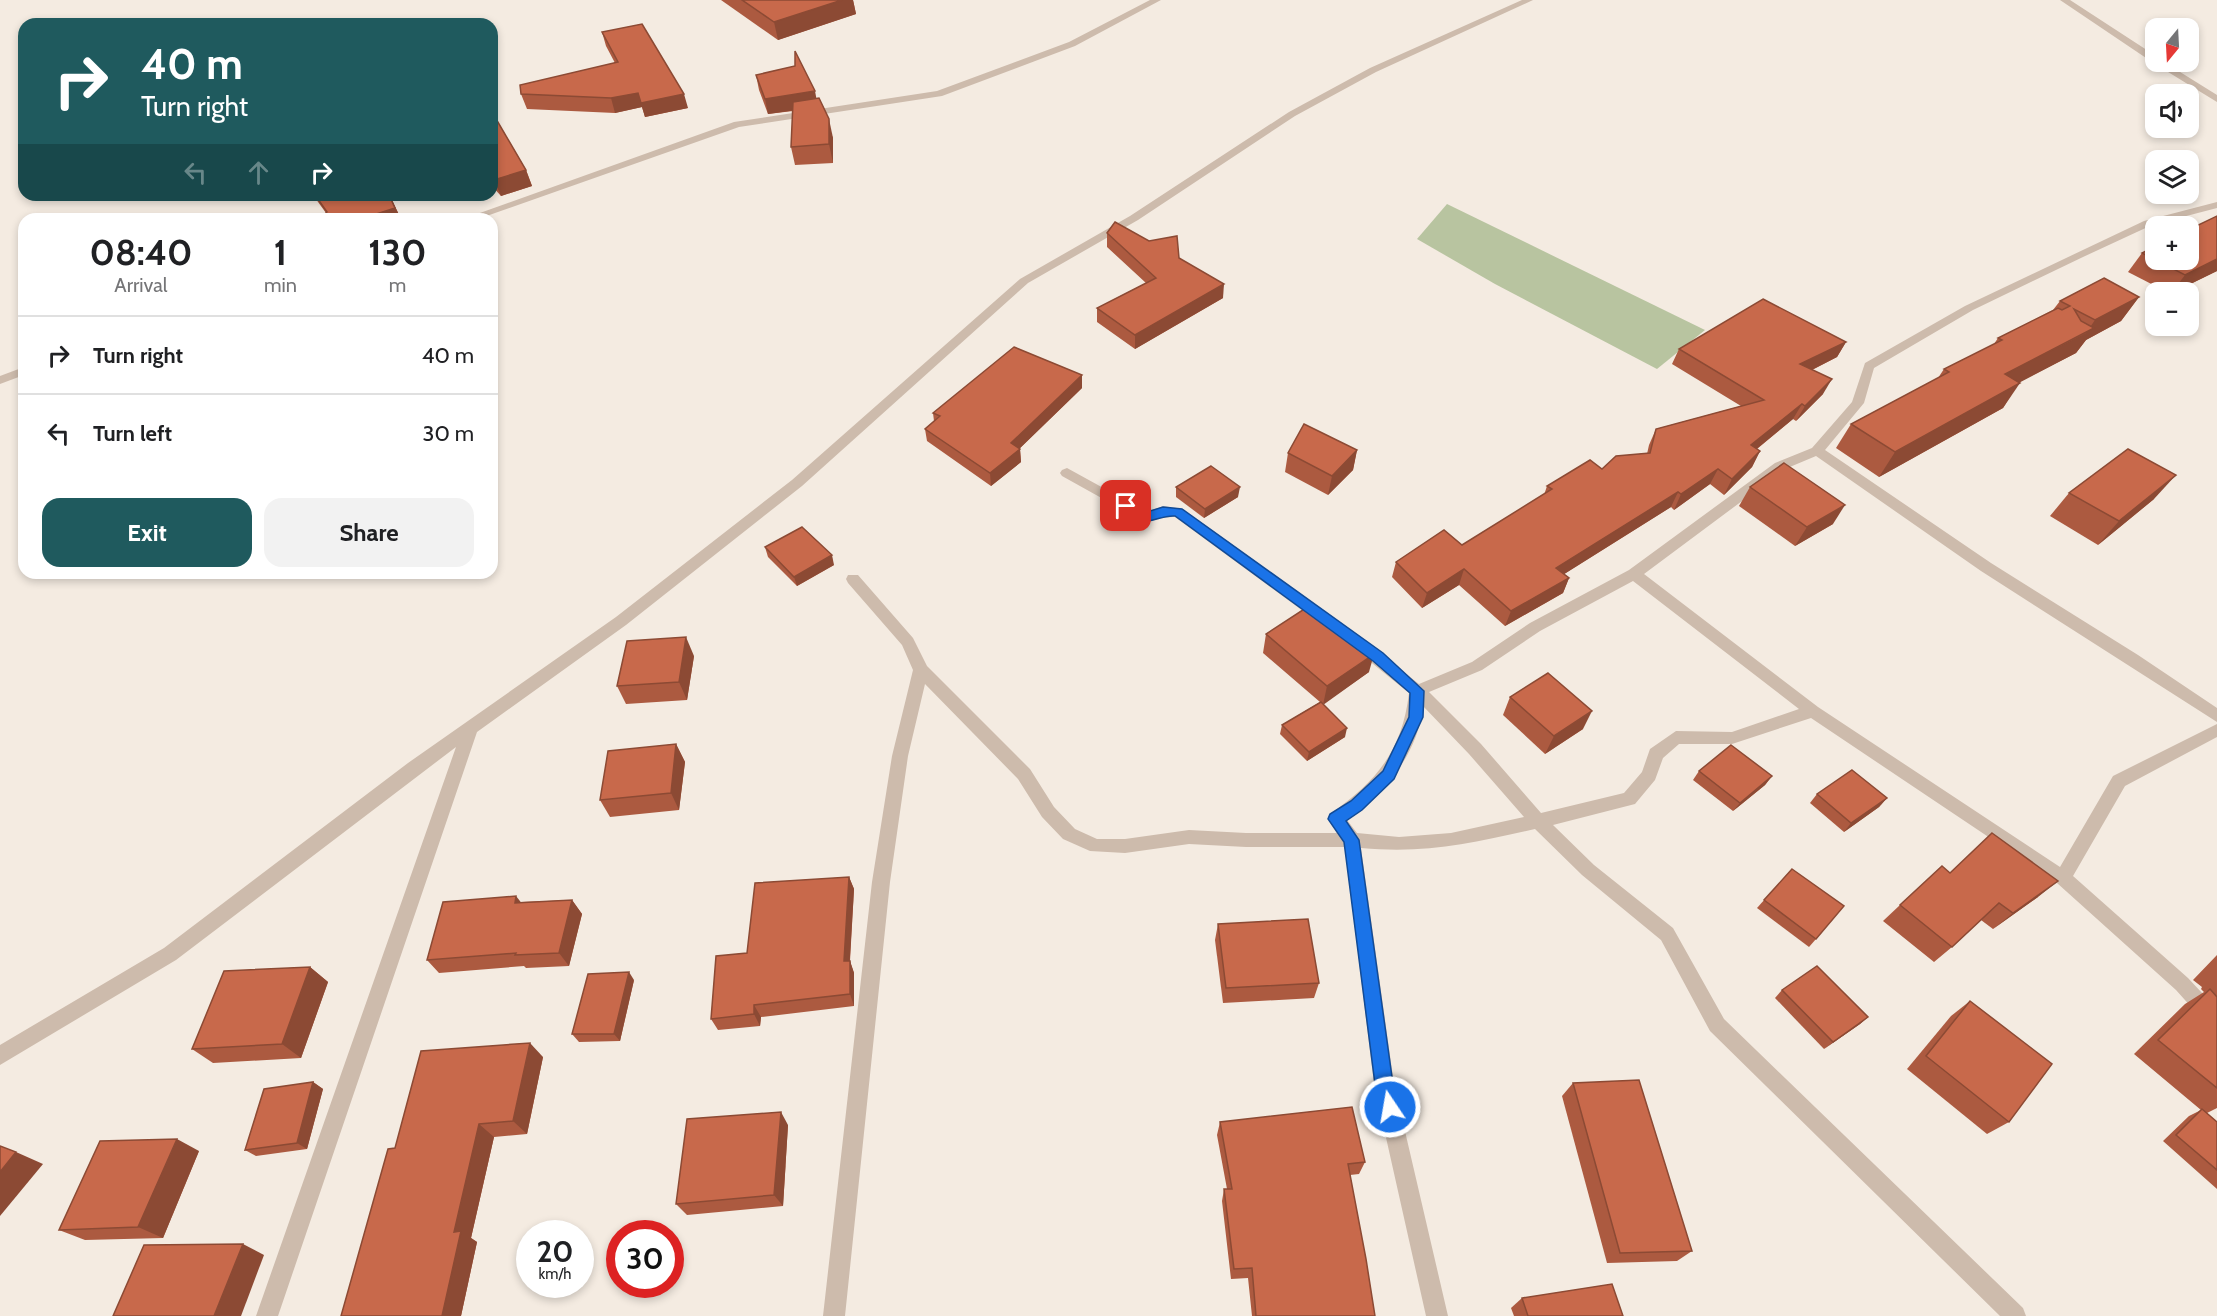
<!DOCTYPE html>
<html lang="en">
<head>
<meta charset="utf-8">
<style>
  body { margin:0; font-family:Cabin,sans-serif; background:#f2f2f2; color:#202124; height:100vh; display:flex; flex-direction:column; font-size:22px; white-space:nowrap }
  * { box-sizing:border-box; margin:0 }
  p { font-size:20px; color:#757577 }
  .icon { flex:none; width:33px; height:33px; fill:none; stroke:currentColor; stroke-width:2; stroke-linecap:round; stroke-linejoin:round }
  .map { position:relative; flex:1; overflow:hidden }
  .details { position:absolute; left:18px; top:213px; width:480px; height:366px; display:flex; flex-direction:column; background:#fff; border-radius:18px; box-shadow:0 3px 9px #0003 }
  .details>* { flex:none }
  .top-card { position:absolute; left:18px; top:18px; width:480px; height:183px; border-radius:18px; box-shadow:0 3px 9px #0003; background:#1f5a5e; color:#fff; overflow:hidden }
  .needle { width:39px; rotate:198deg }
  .controls { position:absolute; left:2145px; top:18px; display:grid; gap:12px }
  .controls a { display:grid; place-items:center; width:54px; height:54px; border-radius:12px; background:#fff; box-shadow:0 3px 9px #0003; font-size:30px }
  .speed { position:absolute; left:516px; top:1220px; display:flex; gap:12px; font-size:30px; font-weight:700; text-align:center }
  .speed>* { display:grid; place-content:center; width:78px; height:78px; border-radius:50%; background:#fff; box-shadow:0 3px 9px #0003; line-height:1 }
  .speed small { font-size:15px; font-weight:400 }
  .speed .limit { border:9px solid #d22; background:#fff; color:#111 }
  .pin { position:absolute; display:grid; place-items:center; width:51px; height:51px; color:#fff; margin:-26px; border-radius:12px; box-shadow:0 3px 9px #0006 }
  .me { position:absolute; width:66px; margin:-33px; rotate:348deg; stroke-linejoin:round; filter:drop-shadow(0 0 4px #0008) }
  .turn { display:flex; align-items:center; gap:21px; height:126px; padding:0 24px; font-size:27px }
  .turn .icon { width:78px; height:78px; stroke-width:2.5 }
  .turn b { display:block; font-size:42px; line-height:51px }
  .lanes { display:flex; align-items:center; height:57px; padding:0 24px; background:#0003; justify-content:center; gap:30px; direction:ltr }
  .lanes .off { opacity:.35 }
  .eta { display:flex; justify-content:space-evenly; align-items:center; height:102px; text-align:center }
  .eta b { font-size:36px; font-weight:700; line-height:42px }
  .cta { display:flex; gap:12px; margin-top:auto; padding:12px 24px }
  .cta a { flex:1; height:69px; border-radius:18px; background:#1f5a5e; color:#fff; font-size:24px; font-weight:700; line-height:69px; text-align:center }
  .cta a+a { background:#f2f2f2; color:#202124 }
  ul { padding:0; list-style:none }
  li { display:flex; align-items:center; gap:18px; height:78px; padding:0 24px; border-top:2px solid #e0e0e0 }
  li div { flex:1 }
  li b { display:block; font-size:22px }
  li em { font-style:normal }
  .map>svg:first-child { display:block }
  .green { fill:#b8c4a0 }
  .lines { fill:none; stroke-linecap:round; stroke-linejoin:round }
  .minor { fill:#cdbbac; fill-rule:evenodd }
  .wall { fill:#ac5a40 }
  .shaded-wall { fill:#8c4a34 }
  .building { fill:#c8694b; stroke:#8c4a34; stroke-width:1.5 }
  .route { fill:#1a73e8; stroke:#114b97; stroke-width:1.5 }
</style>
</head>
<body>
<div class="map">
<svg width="2217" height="1316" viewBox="0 0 2217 1316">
  <rect width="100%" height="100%" fill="#f4ebe1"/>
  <!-- green -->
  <polygon class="green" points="1447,204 1705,330 1657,369 1495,284 1417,239"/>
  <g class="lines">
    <!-- minor -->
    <g class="minor">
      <polygon points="1150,0 1161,0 1075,46 942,96 739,127 478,219 463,219 734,122 937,91 1069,42"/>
      <polygon points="1522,0 1533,0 1376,72 1295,116 1138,220 1028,283 802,486 626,625 477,732 278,1316 256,1316 456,747 176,960 0,1065 0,1045 164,948 408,763 616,617 792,480 1020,279 1130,216 1289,112 1370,68"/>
      <polygon points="2060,0 2070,0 2156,56 2156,62 2164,62 2217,95 2217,102 2155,64"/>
      <path d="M 2217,202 L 2217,208 L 2152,225 L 2083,257 L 1973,310 L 1874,368 L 1864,403 L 1825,450 L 1991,563 L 2138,655 L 2217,708 L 2217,722 L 1981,571 L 1816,456 L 1785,469 L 1644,574 L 1818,707 L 2060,867 L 2113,776 L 2217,724 L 2217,737 L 2125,786 L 2073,876 L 2188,978 L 2217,1009 L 2217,1031 L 2210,1028 L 2176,990 L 2057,883 L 1811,718 L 1732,744 L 1679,744 L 1663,758 L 1655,780 L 1635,804 L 1553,825 L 1594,865 L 1673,928 L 1724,1019 L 2023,1308 L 2026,1316 L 2000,1316 L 1710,1031 L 1661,940 L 1582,875 L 1535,829 C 1472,843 1427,854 1361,848 L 1394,1084 L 1448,1316 L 1426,1316 L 1374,1084 L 1345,847 L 1246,847 L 1189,844 L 1125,853 L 1090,851 L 1063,839 L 1042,817 L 1018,779 L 925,684 L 908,756 L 890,882 L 845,1316 L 823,1316 L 872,882 L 892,756 L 913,670 L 902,645 L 848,583 L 846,579 L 848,575 L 858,575 L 913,638 L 927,666 L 1030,769 L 1054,807 L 1075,829 L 1097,839 L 1125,839 L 1189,830 L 1246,833 L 1337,833 L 1328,819 L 1330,814 C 1377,781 1402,751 1409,693 L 1352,647 L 1350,643 L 1352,639 L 1362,639 L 1419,684 L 1472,662 L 1530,623 L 1629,570 L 1775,463 L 1812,448 L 1852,402 L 1865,363 L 1965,306 L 2144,221 ZM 1633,581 L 1799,709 L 1732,732 L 1676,731 L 1650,749 L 1642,772 L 1624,793 L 1541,813 L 1481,744 L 1429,692 L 1482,670 L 1540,631 ZM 1423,706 L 1469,754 L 1524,817 L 1451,833 L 1399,837 L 1357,833 L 1347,820 C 1385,793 1418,754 1423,706 Z"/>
      <polygon points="24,367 24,375 0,384 0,376"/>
      <path d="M 1067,468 L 1147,512 L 1163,506 L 1183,509 L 1328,614 L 1330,618 L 1328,622 L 1318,622 L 1175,517 C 1163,516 1151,523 1141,520 L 1062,476 L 1060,473 L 1062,470 Z"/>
    </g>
  </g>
  <!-- wall -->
  <g class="wall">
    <polygon points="721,0 853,0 856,14 778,40"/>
    <polygon points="602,32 688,108 645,117 642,107 615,113 527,109 521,94 615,63 606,46"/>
    <polygon points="795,66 816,99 833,138 833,163 795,165 791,147 793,111 768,114 759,90 756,75"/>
    <polygon points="492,112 526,170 532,186 501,196 492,186"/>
    <polygon points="313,195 400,195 391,198 401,219 319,219 326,213"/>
    <polygon points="2217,216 2217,271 2174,292 2167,292 2128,272 2142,253"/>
    <polygon points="1107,233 1179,258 1223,298 1135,349 1097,322 1097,308 1146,283 1107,247"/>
    <polygon points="2139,297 2121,321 2086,340 2076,353 2019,382 2003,408 1879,477 1836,448 1851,424 1938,378 1944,369 1994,344 1998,338 2053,310 2060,301"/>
    <polygon points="1846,342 1837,357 1812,370 1823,394 1796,421 1793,419 1757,449 1760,451 1752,467 1724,495 1710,484 1674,510 1671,507 1564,574 1569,578 1563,593 1505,626 1459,585 1422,608 1392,577 1396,562 1462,545 1544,495 1547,486 1647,454 1649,445 1656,429 1741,406 1672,364 1679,349"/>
    <polygon points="1082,388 1019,449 1020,449 1021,462 991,486 927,441 925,429 934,421 933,413"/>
    <polygon points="1357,450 1353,470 1328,495 1285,472 1288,453"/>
    <polygon points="1176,487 1238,497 1204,518 1176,497"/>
    <polygon points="1750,487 1833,524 1795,546 1739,506"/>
    <polygon points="2069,493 2154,499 2098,545 2050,516"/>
    <polygon points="765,547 834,565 797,586 768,557"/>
    <polygon points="1266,634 1369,672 1323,704 1345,737 1307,761 1280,734 1282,725 1320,702 1263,653"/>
    <polygon points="694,656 687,700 626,704 617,686"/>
    <polygon points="1510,697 1583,729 1545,754 1503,715"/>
    <polygon points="676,744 685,762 679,810 610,817 600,800"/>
    <polygon points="1699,771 1772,776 1765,785 1733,811 1693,780"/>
    <polygon points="1817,794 1887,798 1879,807 1844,832 1810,803"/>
    <polygon points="1792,869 1816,939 1809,947 1757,908"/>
    <polygon points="1950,873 2038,897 1993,929 1981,920 1952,947 1934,962 1883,921 1900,905"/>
    <polygon points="849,877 854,889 850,961 854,973 854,1006 761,1017 760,1026 718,1030 711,1019 747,953"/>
    <polygon points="572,900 582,914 569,966 526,968 524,966 439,973 427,960 521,902"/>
    <polygon points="1218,924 1319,983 1314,998 1223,1003 1215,940"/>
    <polygon points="2217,955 2217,1108 2207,1113 2217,1122 2217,1189 2163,1141 2189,1116 2201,1110 2134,1054 2185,1004 2204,992 2201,989 2202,987 2193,980"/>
    <polygon points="310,967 328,982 301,1058 213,1063 192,1049"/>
    <polygon points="634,980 620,1041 579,1042 572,1034"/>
    <polygon points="1782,990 1868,1017 1860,1024 1824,1049 1775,998"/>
    <polygon points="1970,1001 2009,1122 1987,1134 1907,1069 1951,1016"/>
    <polygon points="543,1057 527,1134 494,1137 471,1238 477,1242 461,1316 341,1316 395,1148"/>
    <polygon points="313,1082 323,1089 307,1149 256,1156 245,1150"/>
    <polygon points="1573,1083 1692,1251 1677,1261 1607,1263 1562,1096"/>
    <polygon points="1220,1122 1365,1162 1359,1174 1350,1175 1375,1316 1252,1316 1248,1278 1231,1279 1222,1201 1224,1189 1227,1189 1217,1135"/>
    <polygon points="788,1125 783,1206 687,1215 676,1204"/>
    <polygon points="199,1151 163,1238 85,1240 59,1230"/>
    <polygon points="1522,1298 1623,1316 1514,1316 1511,1308"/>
  </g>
  <!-- shaded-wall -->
  <g class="shaded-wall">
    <polygon points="842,0 853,0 856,14 778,40 774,22"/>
    <polygon points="815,91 818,107 768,114 765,99"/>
    <polygon points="638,93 684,94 688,108 645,117 642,107 615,113 611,98"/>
    <polygon points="829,119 833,138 833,163 829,144"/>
    <polygon points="526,170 532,186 501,196 494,180"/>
    <polygon points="389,195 400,195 391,198 401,219 379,219 376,214"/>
    <polygon points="2217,259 2217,271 2174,292 2172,292 2185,275"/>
    <polygon points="1224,284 1223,298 1135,349 1135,335"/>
    <polygon points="2139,297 2121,321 2086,340 2076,353 1988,399 2005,374 2086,333 2095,320"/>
    <polygon points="1846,342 1837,357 1792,380 1800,364"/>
    <polygon points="1082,375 1082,388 1012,456 1011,443"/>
    <polygon points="1832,379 1823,394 1796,421 1805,406"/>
    <polygon points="2020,383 2003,408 1879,477 1895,452"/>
    <polygon points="1802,404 1793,419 1743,460 1751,445"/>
    <polygon points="1020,449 1021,462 991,486 990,473"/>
    <polygon points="1357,450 1353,470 1328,495 1332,476"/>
    <polygon points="1760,451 1752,467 1724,495 1732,479"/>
    <polygon points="1718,469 1710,484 1674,510 1681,494"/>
    <polygon points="2176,475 2154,499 2098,545 2119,521"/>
    <polygon points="1240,487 1238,497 1204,518 1205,509"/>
    <polygon points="1678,492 1671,507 1550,583 1556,568"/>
    <polygon points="1845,505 1833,524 1795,546 1807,527"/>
    <polygon points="832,555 834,565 797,586 794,577"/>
    <polygon points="1464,569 1459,585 1422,608 1427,593"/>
    <polygon points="1569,578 1563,593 1505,626 1511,611"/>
    <polygon points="686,637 694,656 687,700 679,682"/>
    <polygon points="1374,654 1369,672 1323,705 1327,686"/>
    <polygon points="1592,711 1583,729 1545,754 1554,736"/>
    <polygon points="1347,728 1345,737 1307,761 1309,752"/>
    <polygon points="676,744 685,762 679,810 671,793"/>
    <polygon points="1772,776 1765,785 1733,811 1740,803"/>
    <polygon points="1887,798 1879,807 1844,832 1851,823"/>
    <polygon points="849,877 854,889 849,973 844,961"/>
    <polygon points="2058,881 2038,897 1993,929 2013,913"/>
    <polygon points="516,896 527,910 515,903"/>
    <polygon points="572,900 582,914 569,966 559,953"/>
    <polygon points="850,961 854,973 854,1006 850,994"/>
    <polygon points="310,967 328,982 301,1058 282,1044"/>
    <polygon points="629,972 634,980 620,1041 614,1034"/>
    <polygon points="754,1005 761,1017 760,1026 754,1014"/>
    <polygon points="1868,1017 1860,1024 1824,1049 1833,1042"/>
    <polygon points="530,1043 543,1057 527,1134 513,1121"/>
    <polygon points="313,1082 323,1089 307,1149 297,1143"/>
    <polygon points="781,1112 788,1125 783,1206 774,1195"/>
    <polygon points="479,1124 494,1137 471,1238 477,1242 461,1316 442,1316 454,1232"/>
    <polygon points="177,1139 199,1151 163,1238 138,1227"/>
    <polygon points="16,1152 43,1164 0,1216 0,1172"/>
    <polygon points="243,1244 264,1255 241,1316 214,1316"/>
  </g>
  <!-- building -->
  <g class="building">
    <polygon points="742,0 842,0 774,22"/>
    <polygon points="642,24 684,94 641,103 638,93 611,98 521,94 520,85 618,62 602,32"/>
    <polygon points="795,51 815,91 765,99 756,75 795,66"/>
    <polygon points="819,98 829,119 829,144 791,147 793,102"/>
    <polygon points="492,112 526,170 494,180 492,178"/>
    <polygon points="315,195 389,195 395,208 376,214 381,219 319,219 327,212"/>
    <polygon points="2217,216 2217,259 2185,275 2142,253 2156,246 2156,260 2188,260 2188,230"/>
    <polygon points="1115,222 1149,241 1177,236 1179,258 1224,284 1135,335 1097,308 1156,278 1107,233"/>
    <polygon points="2104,278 2139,297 2095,320 2074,309 2081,321 2094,328 2005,374 2020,383 1895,452 1851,424 1949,372 1944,369 2002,340 1998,338 2058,308 2062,310 2070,306 2060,301"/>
    <polygon points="1763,299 1846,342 1800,364 1832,379 1805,406 1802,404 1751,445 1760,451 1732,479 1718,469 1681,494 1678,492 1556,568 1569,578 1511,611 1464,569 1427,593 1396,562 1444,530 1462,545 1552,489 1547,486 1590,460 1602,469 1616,456 1650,453 1656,429 1764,400 1679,349"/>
    <polygon points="1014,347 1082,375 1011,443 1020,449 990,473 925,429 940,416 933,413"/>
    <polygon points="1304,424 1357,450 1332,476 1288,453"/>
    <polygon points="2128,449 2176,475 2119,521 2069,493"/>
    <polygon points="1784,463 1845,505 1807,527 1750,487"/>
    <polygon points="1211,466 1240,487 1205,509 1176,487"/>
    <polygon points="802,527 832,555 794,577 765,547"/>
    <polygon points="1312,604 1374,654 1327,686 1266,634"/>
    <polygon points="686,637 679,682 617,686 627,641"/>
    <polygon points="1548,673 1592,711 1554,736 1510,697"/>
    <polygon points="1321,702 1347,728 1309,752 1282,725"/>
    <polygon points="676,744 671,793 600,800 608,751"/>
    <polygon points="1731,745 1772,776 1740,803 1699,771"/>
    <polygon points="1852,770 1887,798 1851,823 1817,794"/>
    <polygon points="1992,833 2058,881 2013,913 1999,903 1952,947 1900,905 1942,866 1950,873"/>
    <polygon points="1792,869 1844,906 1816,939 1764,900"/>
    <polygon points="849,877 844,961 850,961 850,994 754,1005 754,1014 711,1019 716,956 747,953 755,883"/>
    <polygon points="516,896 515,903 572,900 559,953 515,955 516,953 427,960 443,902"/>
    <polygon points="1308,919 1319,983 1226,988 1218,924"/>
    <polygon points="1817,966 1868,1017 1833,1042 1782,990"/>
    <polygon points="310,967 282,1044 192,1049 224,971"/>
    <polygon points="629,972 614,1034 572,1034 588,974"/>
    <polygon points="2210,989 2217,997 2217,1088 2158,1040"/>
    <polygon points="1970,1001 2052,1064 2009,1122 1926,1056"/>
    <polygon points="530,1043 513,1121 479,1124 454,1232 461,1231 442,1316 341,1316 388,1149 395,1148 421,1051"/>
    <polygon points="1639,1080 1692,1251 1620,1253 1573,1083"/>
    <polygon points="313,1082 297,1143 245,1150 264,1089"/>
    <polygon points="1352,1107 1365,1162 1348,1164 1366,1259 1375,1316 1256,1316 1252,1268 1234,1269 1224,1189 1232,1189 1220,1122"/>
    <polygon points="2202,1109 2217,1122 2217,1170 2176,1135"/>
    <polygon points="781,1112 774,1195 676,1204 687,1119"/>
    <polygon points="177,1139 138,1227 59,1230 100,1141"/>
    <polygon points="0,1146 16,1152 0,1172"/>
    <polygon points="243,1244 214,1316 113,1316 144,1245"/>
    <polygon points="1612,1284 1623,1316 1528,1316 1522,1298"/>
  </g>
  <!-- route -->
  <path class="route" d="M 1126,502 L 1147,512 L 1163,507 L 1182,509 L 1383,653 L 1424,691 L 1423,717 L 1394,779 L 1362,810 L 1346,821 L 1359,840 L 1393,1084 L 1398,1107 L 1396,1113 L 1390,1116 L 1383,1113 L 1375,1084 L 1344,842 L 1328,819 L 1330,814 L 1351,801 L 1383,771 L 1409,717 L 1410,693 L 1373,661 L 1175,516 C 1163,515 1153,522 1145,521 C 1137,520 1128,512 1122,509 L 1120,506 Z"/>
</svg>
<div class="controls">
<a><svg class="needle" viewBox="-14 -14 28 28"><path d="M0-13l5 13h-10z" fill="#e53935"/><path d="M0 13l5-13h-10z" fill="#757577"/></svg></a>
<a><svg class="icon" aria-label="sound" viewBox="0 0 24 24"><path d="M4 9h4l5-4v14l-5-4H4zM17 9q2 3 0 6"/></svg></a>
<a><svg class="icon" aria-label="layers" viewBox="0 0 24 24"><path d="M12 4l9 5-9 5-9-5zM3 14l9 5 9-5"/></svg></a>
<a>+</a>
<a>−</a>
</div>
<div class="speed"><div>20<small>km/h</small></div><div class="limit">30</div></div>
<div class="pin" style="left:1126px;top:506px;background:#d93025"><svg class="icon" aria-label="arrive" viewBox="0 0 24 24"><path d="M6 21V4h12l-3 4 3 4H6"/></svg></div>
<svg class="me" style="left:1390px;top:1107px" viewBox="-20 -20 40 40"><circle r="17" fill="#1a73e8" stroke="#fff" stroke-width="3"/><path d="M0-11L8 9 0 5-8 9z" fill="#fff"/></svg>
<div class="top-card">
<div class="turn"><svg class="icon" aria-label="right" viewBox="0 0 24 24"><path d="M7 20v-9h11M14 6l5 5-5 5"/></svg><div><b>40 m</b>Turn right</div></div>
<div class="lanes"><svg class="icon off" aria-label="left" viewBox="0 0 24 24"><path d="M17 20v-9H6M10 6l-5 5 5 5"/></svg><svg class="icon off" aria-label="ahead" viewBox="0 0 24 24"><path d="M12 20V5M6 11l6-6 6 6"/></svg><svg class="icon" aria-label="right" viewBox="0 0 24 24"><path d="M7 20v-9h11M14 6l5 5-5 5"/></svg></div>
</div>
<section class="details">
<div class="eta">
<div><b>08:40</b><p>Arrival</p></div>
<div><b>1</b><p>min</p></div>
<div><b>130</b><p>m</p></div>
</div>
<ul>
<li><svg class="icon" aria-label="right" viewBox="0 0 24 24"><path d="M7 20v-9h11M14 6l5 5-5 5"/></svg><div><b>Turn right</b></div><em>40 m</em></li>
<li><svg class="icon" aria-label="left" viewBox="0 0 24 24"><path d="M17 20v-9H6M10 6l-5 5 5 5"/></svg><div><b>Turn left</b></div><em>30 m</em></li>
</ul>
<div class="cta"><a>Exit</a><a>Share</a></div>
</section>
</div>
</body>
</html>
